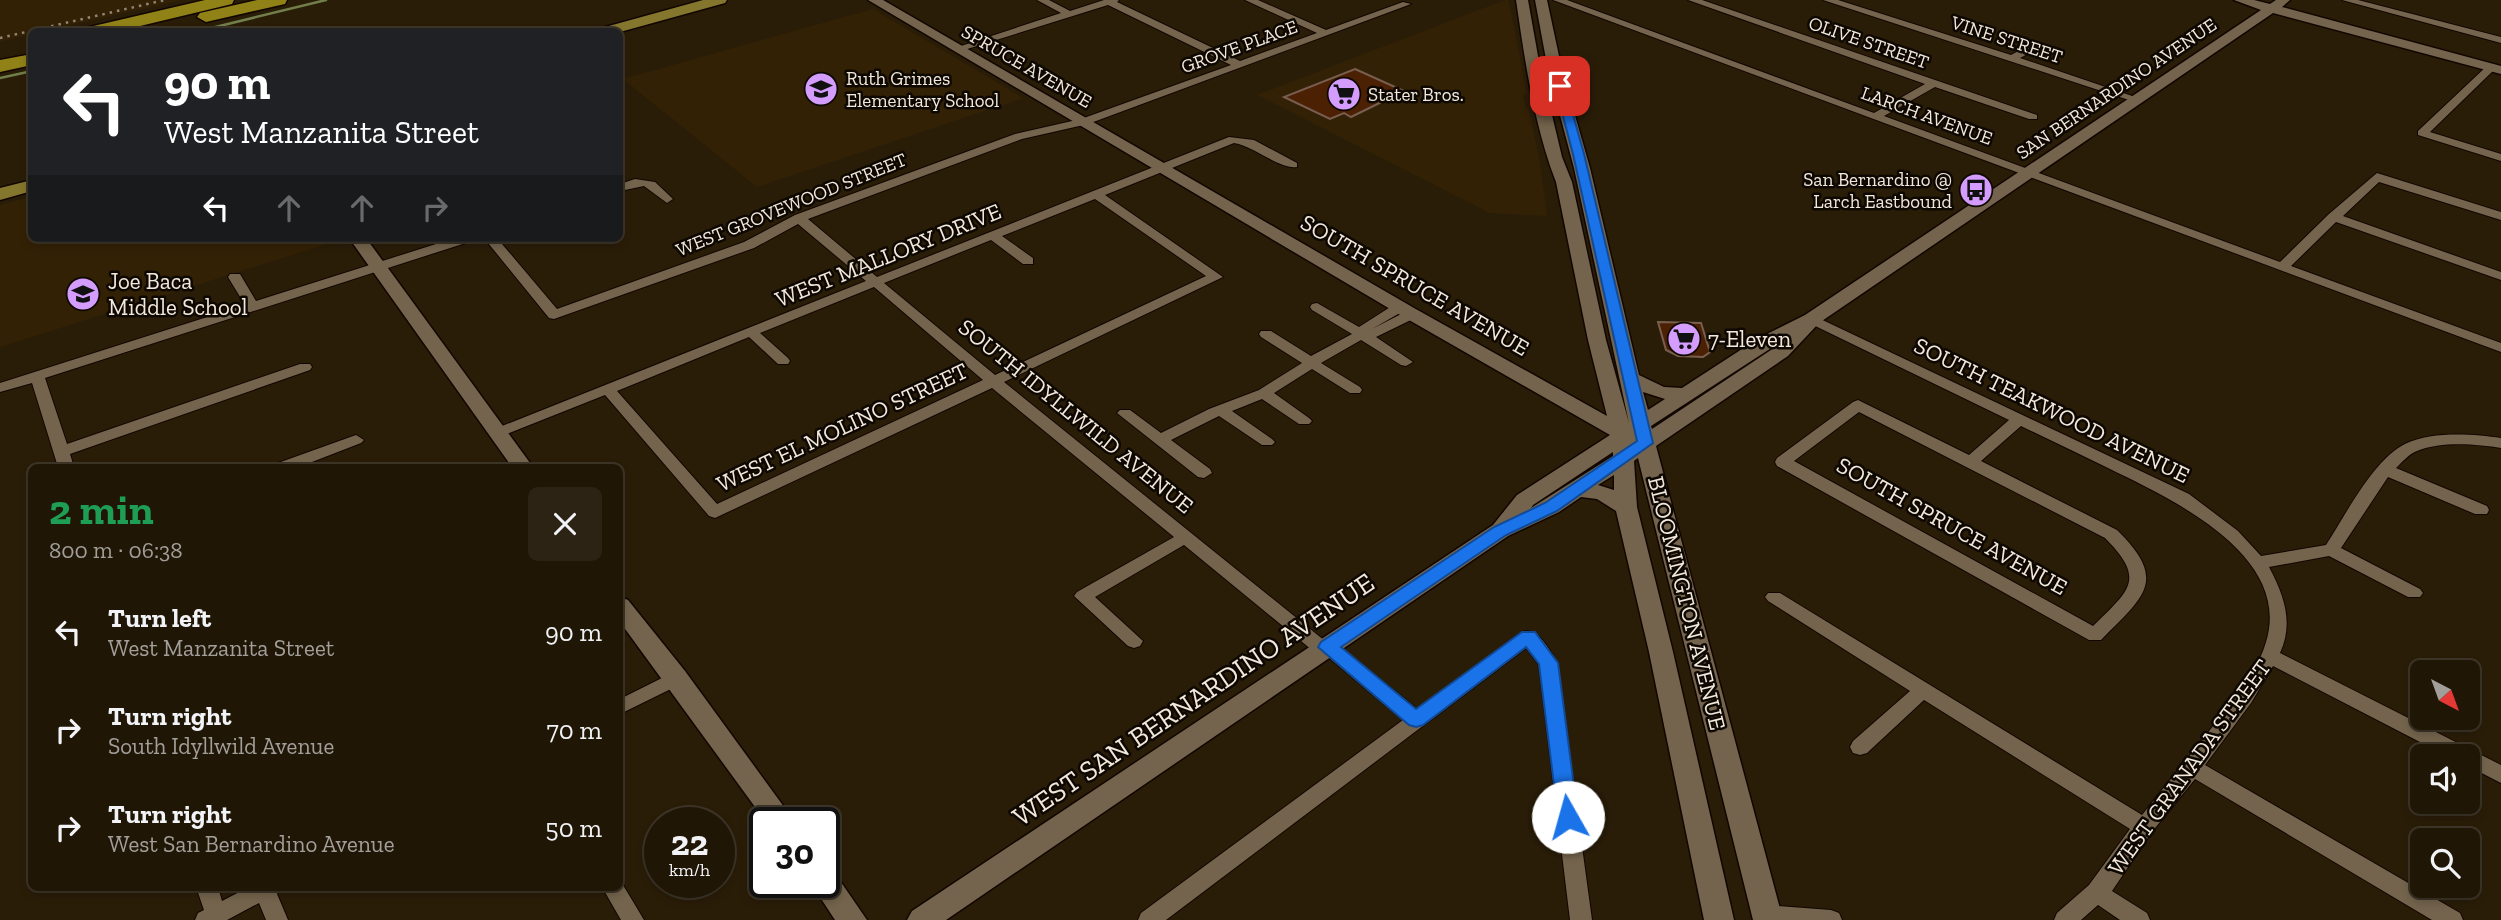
<!DOCTYPE html>
<html lang="en">
<head>
<meta charset="utf-8">
<style>
  body { margin:0; font-family:"Zilla Slab",serif; background:#2d2314; color:#f1f3f6; height:100vh; display:flex; flex-direction:column; font-size:26px; white-space:nowrap }
  * { box-sizing:border-box; margin:0 }
  p { font-size:23px; color:#a29f9b }
  .icon { flex:none; width:38px; height:38px; fill:none; stroke:currentColor; stroke-width:2; stroke-linecap:round; stroke-linejoin:round }
  .map { position:relative; flex:1; overflow:hidden }
  .panel { position:absolute; left:28px; top:464px; width:595px; height:427px; display:flex; flex-direction:column; background:#201606; border-radius:10px; box-shadow:0 4px 10px #0003,0 0 0 2px #3d3528 }
  .panel>* { flex:none }
  .hud { position:absolute; left:28px; top:28px; width:595px; height:214px; border-radius:10px; box-shadow:0 4px 10px #0003,0 0 0 2px #3d3528; background:#202124; color:#fff; overflow:hidden }
  .needle { width:46px; rotate:139deg }
  .tools { position:absolute; left:2410px; top:660px; display:grid; gap:14px }
  .tools a { display:grid; place-items:center; width:70px; height:70px; border-radius:10px; background:#201606; box-shadow:0 4px 10px #0003,0 0 0 2px #3d3528; font-size:35px }
  .speed { position:absolute; left:644px; top:807px; display:flex; gap:14px; font-size:35px; font-weight:700; text-align:center }
  .speed>* { display:grid; place-content:center; width:91px; height:91px; border-radius:50%; background:#201606; box-shadow:0 4px 10px #0003,0 0 0 2px #3d3528; line-height:1 }
  .speed small { font-size:18px; font-weight:400 }
  .speed .limit { border:4px solid #111; border-radius:10px; background:#fff; color:#111 }
  .pin { position:absolute; display:grid; place-items:center; width:60px; height:60px; color:#fff; margin:-30px; border-radius:14px; box-shadow:0 4px 10px #0006 }
  .me { position:absolute; width:77px; margin:-38px; rotate:353deg; stroke-linejoin:round; filter:drop-shadow(0 0 5px #0008) }
  .turn { display:flex; align-items:center; gap:24px; height:147px; padding:0 21px; font-size:32px }
  .turn .icon { width:91px; height:91px; stroke-width:2.5 }
  .turn b { display:block; font-size:49px; line-height:60px }
  .lanes { display:flex; align-items:center; height:66px; padding:0 21px; background:#0003; justify-content:center; gap:35px; direction:ltr }
  .lanes .off { opacity:.35 }
  .round { display:grid; place-items:center; flex:none; width:74px; height:74px; border-radius:10px; background:#2d2314 }
  .summary { display:flex; align-items:center; justify-content:space-between; height:119px; padding:0 21px }
  h1 { font-size:42px; font-weight:700; line-height:52px; color:#1e9e55 }
  ul { padding:0; list-style:none }
  li { display:flex; align-items:center; gap:21px; height:98px; padding:0 21px }
  li div { flex:1 }
  li b { display:block; font-size:26px }
  li em { font-style:normal }
  .map>svg:first-child { display:block }
  .built { fill:#332105 }
  .lines { fill:none; stroke-linecap:round; stroke-linejoin:round }
  .stream { stroke:#727f4a; stroke-width:2.5 }
  .building { fill:#4c2103; stroke:#785e50; stroke-width:2 }
  .street-casing { stroke:#120600; stroke-width:2 }
  .secondary-casing { stroke:#120600; stroke-width:3 }
  .primary-casing { stroke:#120600; stroke-width:3 }
  .highway-casing { stroke:#120600; stroke-width:3 }
  .street { fill:#74644d; fill-rule:evenodd }
  .secondary { fill:#74644d; fill-rule:evenodd }
  .primary { fill:#85762d; fill-rule:evenodd }
  .highway { fill:#908217; fill-rule:evenodd }
  .rail { stroke:#928676; stroke-width:2.5; stroke-dasharray:2.5 5; stroke-linecap:butt }
  .route { fill:#1a73e8; stroke:#114b97; stroke-width:2 }
  .labels { text-anchor:middle; stroke-width:5; stroke-linejoin:round; paint-order:stroke }
  .far-street-label { font-size:19px; fill:#f2e8dc; stroke:#0e0802 }
  .far-poi-label { font-size:19px; fill:#f2e8dc; stroke:#0e0802; text-anchor:start }
  .street-label { font-size:23px; fill:#f2e8dc; stroke:#0e0802 }
  .poi-label { font-size:23px; fill:#f2e8dc; stroke:#0e0802; text-anchor:start }
  .near-street-label { font-size:28px; fill:#f2e8dc; stroke:#0e0802 }
</style>
</head>
<body>
<div class="map">
<svg width="2501" height="920" viewBox="0 0 2501 920">
  <rect width="100%" height="100%" fill="#2a1d08"/>
  <!-- built -->
  <g class="built">
    <polygon points="0,0 182,0 44,31 32,32 31,34 0,42"/>
    <polygon points="1505,0 1508,0 1511,13 1527,93 1523,96 1526,108 1529,109 1540,163 1547,216 1490,213 1257,95"/>
    <polygon points="873,9 1023,98 757,187 623,79"/>
    <polygon points="31,197 32,238 330,238 333,242 0,347 0,205"/>
  </g>
  <g class="lines">
    <!-- stream -->
    <g class="stream">
      <polyline points="195,32 326,0"/>
      <polyline points="0,78 32,71"/>
    </g>
  </g>
  <!-- building -->
  <g class="building">
    <polygon points="1355,69 1404,91 1351,117 1344,113 1330,119 1284,97"/>
    <polygon points="1658,322 1701,323 1710,352 1703,357 1678,356 1666,350"/>
  </g>
  <g class="lines">
    <defs>
      <g id="street">
        <path d="M 1037,0 L 1049,0 L 1070,11 L 1104,0 L 1119,0 L 1117,2 L 1240,61 L 1317,33 L 1245,0 L 1258,0 L 1326,30 L 1403,2 L 1411,4 L 1088,124 L 1022,139 L 808,219 L 877,277 L 1229,137 L 1254,140 L 1297,163 L 1297,167 C 1280,170 1254,146 1234,143 L 1105,195 L 1223,277 L 1004,382 L 1325,641 L 1334,642 L 1417,709 L 1522,632 C 1538,627 1550,650 1557,663 L 1592,920 L 1570,920 L 1539,665 L 1526,648 L 1166,920 L 1138,920 L 1141,913 L 1403,720 L 1327,656 L 1318,655 L 1184,545 L 1095,597 L 1143,641 L 1140,646 L 1134,648 L 1128,646 L 1074,596 L 1077,592 L 1174,537 L 992,388 L 715,518 L 709,516 L 605,395 L 502,436 L 497,438 L 489,433 L 492,430 L 866,281 L 798,224 L 754,248 L 554,319 L 549,318 L 484,238 L 497,238 L 557,309 L 744,242 L 795,215 L 1015,134 L 1081,119 L 1231,65 L 1108,5 L 964,50 L 955,48 L 1061,13 ZM 1095,199 L 1206,276 L 995,375 L 884,283 L 991,240 L 1023,264 L 1033,264 L 1033,258 L 1002,236 ZM 874,287 L 983,380 L 717,504 L 617,391 L 749,337 L 778,364 L 788,364 L 790,361 L 788,358 L 760,333 Z"/>
        <polygon points="1553,0 1567,0 1874,113 1925,84 1688,0 1702,0 2037,115 2037,119 2029,119 1935,87 1884,116 2280,262 2329,214 2377,173 2501,212 2501,220 2379,182 2343,216 2501,272 2501,280 2336,222 2291,266 2501,343 2501,352"/>
        <polygon points="1823,0 1838,0 2011,55 2033,43 2041,43 2041,47 2020,58 2141,99 2132,101"/>
        <polygon points="2342,0 2358,0 2501,37 2501,43"/>
        <polygon points="2488,65 2497,67 2430,132 2501,154 2501,161 2418,135 2418,131"/>
        <polygon points="635,179 655,182 673,199 667,203 644,186 620,191 620,184"/>
        <polygon points="455,238 474,238 472,241 45,378 67,444 300,364 310,364 312,367 310,370 70,454 74,467 58,467 32,383 0,392 0,383 245,305 228,277 230,274 240,274 256,301"/>
        <polygon points="1317,303 1359,327 1395,304 1405,304 1407,307 1405,310 1372,329 1407,311 1417,311 1419,314 1417,317 1376,337 1413,362 1406,366 1401,365 1361,340 1321,363 1360,387 1362,390 1360,393 1350,393 1312,369 1274,393 1309,418 1312,421 1309,424 1299,424 1262,399 1232,411 1272,439 1275,442 1272,445 1262,445 1219,416 1171,440 1210,469 1212,473 1204,478 1198,477 1117,413 1120,410 1130,410 1161,433 1209,409 1259,390 1302,363 1261,337 1259,334 1261,331 1271,331 1311,356 1352,334 1312,310 1310,307 1312,304"/>
        <path d="M 1812,315 L 2189,494 L 2238,531 L 2261,556 L 2326,545 C 2345,516 2373,460 2405,444 C 2432,431 2473,434 2501,438 L 2501,448 C 2477,444 2441,441 2417,451 C 2409,454 2402,462 2396,468 L 2487,506 L 2489,510 L 2487,514 L 2475,514 L 2388,477 L 2341,548 L 2420,589 L 2423,593 L 2420,597 L 2408,597 L 2329,556 L 2269,567 C 2284,595 2294,623 2280,653 L 2501,765 L 2501,783 L 2468,766 L 2468,756 L 2447,756 L 2273,666 L 2251,703 L 2205,765 L 2460,913 L 2463,920 L 2432,920 L 2195,779 L 2151,833 L 2112,891 L 2147,913 L 2150,920 L 2120,920 L 2098,905 L 2081,920 L 2054,920 L 2057,913 L 2089,885 L 2130,829 L 1924,700 L 1867,753 L 1860,755 L 1853,753 L 1850,747 L 1853,741 L 1910,691 L 1768,601 L 1765,597 L 1768,593 L 1780,593 L 2142,815 C 2172,777 2203,741 2231,702 C 2244,684 2260,664 2266,642 C 2293,554 2169,498 2108,468 C 2079,454 2050,440 2021,426 L 1981,461 L 2117,530 C 2169,581 2144,596 2101,640 L 2089,640 L 1777,466 L 1775,462 L 1777,458 L 1853,402 L 1858,400 L 1969,455 L 2009,420 L 1807,322 L 1805,319 L 1807,316 ZM 1859,412 L 2105,538 C 2147,580 2129,590 2093,626 L 1794,461 Z"/>
        <polygon points="356,435 364,440 361,443 299,467 276,467 278,463"/>
        <polygon points="676,671 683,673 685,678 683,683 620,714 620,699"/>
        <polygon points="620,880 644,920 621,920 602,887 620,887"/>
        <polygon points="196,887 218,887 222,901 249,887 281,887 277,894 288,920 266,920 259,903 227,920 195,920 198,913 204,910"/>
        <polygon points="1766,905 1831,910 1839,913 1842,920 1757,920 1755,915 1758,908"/>
      </g>
      <g id="secondary">
        <path d="M 868,0 L 883,0 L 1414,308 L 1607,416 L 1588,340 L 1556,182 C 1534,125 1525,61 1516,0 L 1528,0 L 1538,56 L 1562,157 L 1572,182 L 1606,340 L 1629,423 L 1574,168 L 1548,70 L 1535,0 L 1547,0 L 1562,70 L 1590,168 L 1639,375 L 1664,387 L 1682,388 L 1759,338 L 1805,315 L 2261,10 L 2234,0 L 2254,0 L 2270,4 L 2276,0 L 2290,0 L 2282,7 L 2501,66 L 2501,74 L 2273,13 L 1819,323 L 1788,356 L 1656,446 L 1783,920 L 1753,920 L 1638,458 L 1634,461 L 1637,507 L 1673,652 L 1734,920 L 1704,920 L 1649,652 L 1616,511 L 1597,499 L 1581,497 L 1559,512 L 1508,536 L 946,920 L 907,920 L 912,911 L 1493,525 L 1517,495 L 1610,435 L 1402,316 ZM 1779,343 L 1774,348 L 1652,429 L 1651,426 ZM 1643,392 L 1665,399 L 1648,410 ZM 1613,452 L 1613,456 L 1531,508 L 1533,505 ZM 1614,475 L 1614,490 L 1598,485 Z"/>
        <polygon points="349,238 366,238 533,467 512,467"/>
        <polygon points="620,597 628,600 685,671 795,822 766,822 620,622"/>
        <polygon points="824,869 834,872 867,920 835,920 810,882 824,882"/>
      </g>
      <g id="primary">
        <polygon points="703,0 727,0 725,3 620,32 596,32 598,29"/>
        <polygon points="32,180 32,191 0,200 0,188"/>
      </g>
      <g id="highway">
        <polygon points="205,0 234,0 232,4 115,32 83,32 85,28"/>
        <polygon points="257,0 287,0 285,4 206,22 197,17 200,13"/>
        <polygon points="32,54 32,65 0,72 0,60"/>
      </g>
    </defs>
    <!-- street casing -->
    <use href="#street" class="street-casing"/>
    <!-- secondary casing -->
    <use href="#secondary" class="secondary-casing"/>
    <!-- primary casing -->
    <use href="#primary" class="primary-casing"/>
    <!-- highway casing -->
    <use href="#highway" class="highway-casing"/>
    <!-- street -->
    <use href="#street" class="street"/>
    <!-- secondary -->
    <use href="#secondary" class="secondary"/>
    <!-- primary -->
    <use href="#primary" class="primary"/>
    <!-- highway -->
    <use href="#highway" class="highway"/>
    <!-- rail -->
    <polyline class="rail" points="0,38 165,0"/>
  </g>
  <!-- route -->
  <polygon class="route" points="1560,83 1565,86 1584,154 1653,443 1557,511 1506,535 1341,647 1416,709 1522,632 1535,632 1558,663 1578,817 1575,823 1568,826 1561,823 1558,817 1539,664 1526,647 1423,725 1416,727 1409,725 1318,647 1321,642 1494,527 1545,503 1637,441 1573,154 1555,86"/>
  <!-- icons -->
  <defs>
    <symbol id="school-disc" viewBox="-11 -11 22 22"><circle r="9.5" fill="#d39cfd" stroke="#0e0802"/><path d="M0-5L7-2L0 1L-7-2ZM-4 1L0 2.5L4 1V4Q0 6-4 4Z" fill="#111"/></symbol>
    <symbol id="supermarket-disc" viewBox="-11 -11 22 22"><circle r="9.5" fill="#d39cfd" stroke="#0e0802"/><path d="M-6-5.5h2.5l.6 2H6L4.5 2H-2.5L-4.4-4H-6ZM-1.5 3.2a1.3 1.3 0 1 0 .1 0ZM3 3.2a1.3 1.3 0 1 0 .1 0Z" fill="#111"/></symbol>
    <symbol id="bus-disc" viewBox="-11 -11 22 22"><circle r="9.5" fill="#d39cfd" stroke="#0e0802"/><path d="M-5-6H5V4H4V6H2V4H-2V6H-4V4H-5ZM-3.5-4V0h7V-4ZM-3.5 1.2v1.5H-2V1.2ZM2 1.2v1.5H3.5V1.2Z" fill="#111"/></symbol>
  </defs>
  <g fill-rule="evenodd">
    <use href="#school-disc" x="802" y="70" width="38" height="38"/>
    <use href="#supermarket-disc" x="1325" y="75" width="38" height="38"/>
    <use href="#bus-disc" x="1957" y="171" width="38" height="38"/>
    <use href="#school-disc" x="64" y="275" width="38" height="38"/>
    <use href="#supermarket-disc" x="1665" y="320" width="38" height="38"/>
  </g>
  <g class="labels">
    <!-- far-street labels -->
    <g class="far-street-label">
      <text transform="translate(2007 39) rotate(18)" y="7">VINE STREET</text>
      <text transform="translate(1869 42) rotate(19)" y="7">OLIVE STREET</text>
      <text transform="translate(1239 46) rotate(-20)" y="7">GROVE PLACE</text>
      <text transform="translate(1027 66) rotate(30)" y="7">SPRUCE AVENUE</text>
      <text transform="translate(2116 88) rotate(-34)" y="7">SAN BERNARDINO AVENUE</text>
      <text transform="translate(1927 115) rotate(20)" y="7">LARCH AVENUE</text>
      <text transform="translate(791 204) rotate(-22)" y="7">WEST GROVEWOOD STREET</text>
    </g>
    <!-- far-poi labels -->
    <g class="far-poi-label">
      <text x="846" y="85">Ruth Grimes<tspan x="846" dy="22">Elementary School</tspan></text>
      <text x="1368" y="101">Stater Bros.</text>
      <text x="1952" y="186" text-anchor="end">San Bernardino @<tspan x="1952" dy="22">Larch Eastbound</tspan></text>
    </g>
    <!-- street labels -->
    <g class="street-label">
      <text transform="translate(888 255) rotate(-22)" y="8">WEST MALLORY DRIVE</text>
      <text transform="translate(1415 285) rotate(30)" y="8">SOUTH SPRUCE AVENUE</text>
      <text transform="translate(2052 410) rotate(26)" y="8">SOUTH TEAKWOOD AVENUE</text>
      <text transform="translate(1076 416) rotate(39)" y="8">SOUTH IDYLLWILD AVENUE</text>
      <text transform="translate(842 427) rotate(-25)" y="8">WEST EL MOLINO STREET</text>
      <text transform="translate(1952 526) rotate(29)" y="8">SOUTH SPRUCE AVENUE</text>
      <text transform="translate(1687 603) rotate(76)" y="8">BLOOMINGTON AVENUE</text>
      <text transform="translate(2189 767) rotate(-54)" y="8">WEST GRANADA STREET</text>
    </g>
    <!-- poi labels -->
    <g class="poi-label">
      <text x="108" y="289">Joe Baca<tspan x="108" dy="26">Middle School</tspan></text>
      <text x="1708" y="347">7-Eleven</text>
    </g>
    <!-- near-street labels -->
    <g class="near-street-label">
      <text transform="translate(1193 699) rotate(-34)" y="10">WEST SAN BERNARDINO AVENUE</text>
    </g>
  </g>
</svg>
<div class="tools">
<a><svg class="needle" viewBox="-14 -14 28 28"><path d="M0-13l5 13h-10z" fill="#e53935"/><path d="M0 13l5-13h-10z" fill="#a29f9b"/></svg></a>
<a><svg class="icon" aria-label="sound" viewBox="0 0 24 24"><path d="M4 9h4l5-4v14l-5-4H4zM17 9q2 3 0 6"/></svg></a>
<a><svg class="icon" aria-label="search" viewBox="0 0 24 24"><circle cx="10" cy="10" r="6"/><path d="M15 15l6 6"/></svg></a>
</div>
<div class="speed"><div>22<small>km/h</small></div><div class="limit">30</div></div>
<div class="pin" style="left:1560px;top:86px;background:#d93025"><svg class="icon" aria-label="arrive" viewBox="0 0 24 24"><path d="M6 21V4h12l-3 4 3 4H6"/></svg></div>
<svg class="me" style="left:1568px;top:817px" viewBox="-20 -20 40 40"><circle r="19" fill="#fff"/><path d="M0-13L10 11 0 6-10 11z" fill="#1a73e8"/></svg>
<div class="hud">
<div class="turn"><svg class="icon" aria-label="left" viewBox="0 0 24 24"><path d="M17 20v-9H6M10 6l-5 5 5 5"/></svg><div><b>90 m</b>West Manzanita Street</div></div>
<div class="lanes"><svg class="icon" aria-label="left" viewBox="0 0 24 24"><path d="M17 20v-9H6M10 6l-5 5 5 5"/></svg><svg class="icon off" aria-label="ahead" viewBox="0 0 24 24"><path d="M12 20V5M6 11l6-6 6 6"/></svg><svg class="icon off" aria-label="ahead" viewBox="0 0 24 24"><path d="M12 20V5M6 11l6-6 6 6"/></svg><svg class="icon off" aria-label="right" viewBox="0 0 24 24"><path d="M7 20v-9h11M14 6l5 5-5 5"/></svg></div>
</div>
<section class="panel">
<div class="summary"><div><h1>2 min</h1><p>800 m · 06:38</p></div><a class="round"><svg class="icon" aria-label="close" viewBox="0 0 24 24"><path d="M6 6l12 12M18 6L6 18"/></svg></a></div>
<ul>
<li><svg class="icon" aria-label="left" viewBox="0 0 24 24"><path d="M17 20v-9H6M10 6l-5 5 5 5"/></svg><div><b>Turn left</b><p>West Manzanita Street</p></div><em>90 m</em></li>
<li><svg class="icon" aria-label="right" viewBox="0 0 24 24"><path d="M7 20v-9h11M14 6l5 5-5 5"/></svg><div><b>Turn right</b><p>South Idyllwild Avenue</p></div><em>70 m</em></li>
<li><svg class="icon" aria-label="right" viewBox="0 0 24 24"><path d="M7 20v-9h11M14 6l5 5-5 5"/></svg><div><b>Turn right</b><p>West San Bernardino Avenue</p></div><em>50 m</em></li>
</ul>
</section>
</div>
</body>
</html>
